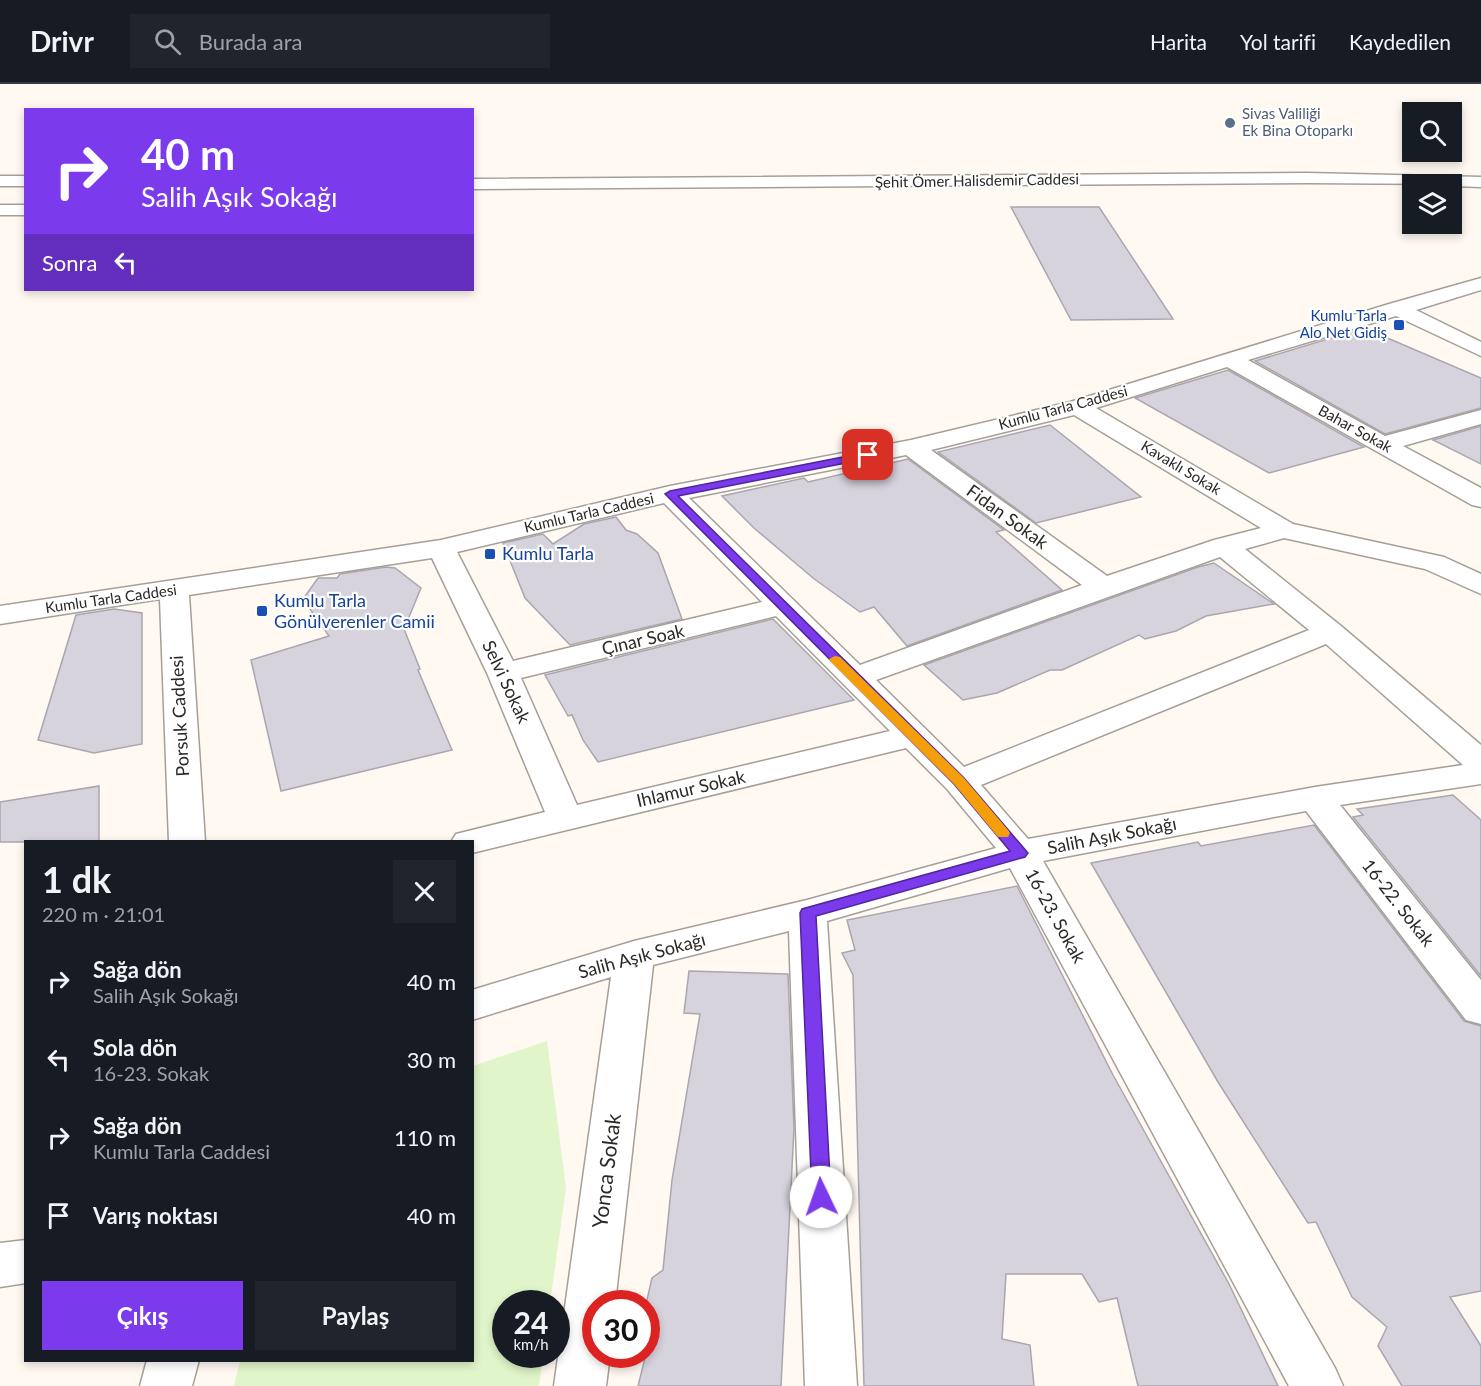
<!DOCTYPE html>
<html lang="tr">
<head>
<meta charset="utf-8">
<style>
  body { margin:0; font-family:Lato,sans-serif; background:#20242c; color:#f1f3f6; height:100vh; display:flex; flex-direction:column; font-size:22px; white-space:nowrap }
  * { box-sizing:border-box; margin:0 }
  p { font-size:20px; color:#9ea1a6 }
  .icon { flex:none; width:33px; height:33px; fill:none; stroke:currentColor; stroke-width:2; stroke-linecap:round; stroke-linejoin:round }
  .map { position:relative; flex:1; overflow:hidden }
  .drawer { position:absolute; left:24px; top:756px; width:450px; height:522px; display:flex; flex-direction:column; background:#171b24; border-radius:0px; box-shadow:0 3px 9px #0003 }
  .drawer>* { flex:none }
  .top-card { position:absolute; left:24px; top:24px; width:450px; height:183px; border-radius:0px; box-shadow:0 3px 9px #0003; background:#7c3aed; color:#fff; overflow:hidden }
  .controls { position:absolute; left:1402px; top:18px; display:grid; gap:12px }
  .controls a { display:grid; place-items:center; width:60px; height:60px; border-radius:0px; background:#171b24; box-shadow:0 3px 9px #0003; font-size:30px }
  .speed { position:absolute; left:492px; top:1206px; display:flex; gap:12px; font-size:30px; font-weight:700; text-align:center }
  .speed>* { display:grid; place-content:center; width:78px; height:78px; border-radius:50%; background:#171b24; box-shadow:0 3px 9px #0003; line-height:1 }
  .speed small { font-size:15px; font-weight:400 }
  .speed .limit { border:9px solid #d22; background:#fff; color:#111 }
  .pin { position:absolute; display:grid; place-items:center; width:51px; height:51px; color:#fff; margin:-26px; border-radius:12px; box-shadow:0 3px 9px #0006 }
  .me { position:absolute; width:66px; margin:-33px; rotate:357deg; stroke-linejoin:round; filter:drop-shadow(0 0 4px #0008) }
  .turn { display:flex; align-items:center; gap:21px; height:126px; padding:0 18px; font-size:27px }
  .turn .icon { width:78px; height:78px; stroke-width:2.5 }
  .turn b { display:block; font-size:42px; line-height:51px }
  .then { display:flex; align-items:center; height:57px; padding:0 18px; background:#0003; gap:12px; font-size:22px }
  .round { display:grid; place-items:center; flex:none; width:63px; height:63px; border-radius:0px; background:#20242c }
  .headline { display:flex; align-items:center; justify-content:space-between; height:102px; padding:0 18px }
  h1 { font-size:36px; font-weight:700; line-height:45px }
  .primary-button { display:flex; gap:12px; margin-top:auto; padding:12px 18px }
  .primary-button a { flex:1; height:69px; border-radius:0px; background:#7c3aed; color:#fff; font-size:24px; font-weight:700; line-height:69px; text-align:center }
  .primary-button a+a { background:#20242c; color:#f1f3f6 }
  ul { padding:0; list-style:none }
  li { display:flex; align-items:center; gap:18px; height:78px; padding:0 18px }
  li div { flex:1 }
  li b { display:block; font-size:22px }
  li em { font-style:normal }
  header { display:flex; align-items:center; gap:36px; box-sizing:border-box; height:84px; padding:0 30px; background:#171b24; border-bottom:2px solid #363941 }
  header strong { font-size:28px }
  nav { display:flex; gap:33px; margin-inline-start:auto; font-size:21px }
  .search { width:420px; height:54px; background:#20242c; display:flex; align-items:center; gap:15px; box-sizing:border-box; padding:0 21px; border-radius:0px; color:#9ea1a6; font-size:22px }
  .map>svg:first-child { display:block }
  .green { fill:#e0f5ca }
  .building { fill:#d6d3dd; stroke:#a9a6b0; stroke-width:1.5 }
  .lines { fill:none; stroke-linecap:round; stroke-linejoin:round }
  .street-casing { stroke:#a69f97; stroke-width:3 }
  .secondary-casing { stroke:#a69f97; stroke-width:3 }
  .street { fill:#fff; fill-rule:evenodd }
  .secondary { fill:#fff; fill-rule:evenodd }
  .route { fill:#7c3aed; stroke:#51269a; stroke-width:1.5 }
  .slow { fill:#f59e0b }
  .service-dot { fill:#5c6f8a; stroke:#fff; stroke-width:2 }
  .transit-dot { fill:#1a4fb4; stroke:#fff; stroke-width:2 }
  .labels { text-anchor:middle; stroke-width:4.5; stroke-linejoin:round; paint-order:stroke }
  .far-service-label { font-size:15px; fill:#4e5e75; stroke:#fff; text-anchor:start }
  .far-street-label { font-size:15px; fill:#2b2825; stroke:#fff }
  .far-transit-label { font-size:15px; fill:#164399; stroke:#fff; text-anchor:end }
  .street-label { font-size:18px; fill:#2b2825; stroke:#fff }
  .transit-label { font-size:18px; fill:#164399; stroke:#fff; text-anchor:start }
  .near-street-label { font-size:21px; fill:#2b2825; stroke:#fff }
</style>
</head>
<body>
<header>
<strong>Drivr</strong>
<div class="search"><svg class="icon" aria-label="search" viewBox="0 0 24 24"><circle cx="10" cy="10" r="6"/><path d="M15 15l6 6"/></svg>Burada ara</div>
<nav><a>Harita</a><a>Yol tarifi</a><a>Kaydedilen</a></nav>
</header>
<div class="map">
<svg width="1481" height="1302" viewBox="0 0 1481 1302">
  <rect width="100%" height="100%" fill="#fff9f2"/>
  <!-- green -->
  <polygon class="green" points="547,957 566,1104 550,1219 506,1220 506,1270 543,1271 539,1302 234,1302 240,1277 472,1276 473,982"/>
  <!-- building -->
  <g class="building">
    <polygon points="1011,123 1099,123 1173,235 1071,236"/>
    <polygon points="1364,244 1481,294 1481,324 1385,350 1255,277"/>
    <polygon points="1228,286 1364,363 1269,389 1135,314"/>
    <polygon points="1050,341 1141,413 1036,439 938,368"/>
    <polygon points="1481,342 1481,380 1433,356"/>
    <polygon points="908,375 1004,446 996,448 1062,506 907,562 874,523 860,528 813,494 754,444 722,412 804,394 808,398"/>
    <polygon points="616,433 626,446 637,450 658,469 682,535 570,561 525,514 503,459 543,450 553,460 584,440"/>
    <polygon points="1214,479 1274,520 1206,532 1176,547 1145,555 1139,551 1062,586 1050,586 997,609 963,616 924,581 1198,483"/>
    <polygon points="386,483 395,484 421,504 404,545 420,585 418,586 452,666 281,707 251,576 329,552 303,515 318,494 337,494 340,490"/>
    <polygon points="114,525 142,529 142,660 94,669 38,656 76,531"/>
    <polygon points="773,535 854,616 598,678 583,656 572,631 568,632 545,591"/>
    <polygon points="99,702 99,758 0,758 0,718"/>
    <polygon points="1453,711 1481,736 1481,892 1353,733 1363,731 1357,725"/>
    <polygon points="1314,741 1464,937 1481,942 1481,1207 1450,1213 1481,1262 1481,1302 1402,1302 1378,1262 1387,1243 1352,1213 1316,1138 1308,1139 1218,998 1091,779 1198,758 1201,762"/>
    <polygon points="1017,802 1113,991 1229,1200 1278,1302 1138,1302 1117,1214 1099,1218 1082,1190 1006,1190 1002,1255 1030,1261 1034,1302 864,1302 853,891 842,869 855,866 847,836"/>
    <polygon points="689,887 788,890 794,1044 781,1302 638,1302 646,1270 646,1220 652,1194 663,1186 672,1096 700,930 684,929"/>
  </g>
  <g class="lines">
    <defs>
      <g id="street">
        <path d="M 1481,194 L 1481,206 L 1416,226 L 1481,258 L 1481,272 L 1396,232 L 1248,276 L 1385,352 L 1481,326 L 1481,340 L 1403,362 L 1481,404 L 1481,423 L 1472,421 L 1227,283 L 1096,324 L 1293,440 L 1444,473 L 1481,490 L 1481,510 L 1425,485 L 1284,454 L 1245,465 L 1341,542 L 1481,661 L 1481,700 L 1340,721 L 1481,896 L 1481,940 L 1466,936 L 1306,727 L 1043,777 L 1335,1284 L 1343,1302 L 1289,1302 L 1010,784 L 827,837 L 857,1302 L 805,1302 L 789,847 L 653,881 L 615,1220 L 596,1220 L 596,1270 L 610,1270 L 606,1302 L 554,1302 L 611,893 L 472,936 L 472,906 L 634,857 L 807,816 L 996,764 L 947,705 L 906,664 L 472,769 L 472,758 L 451,758 L 456,750 L 545,728 L 487,589 L 432,474 L 189,511 L 205,758 L 169,758 L 160,515 L 0,540 L 0,522 L 441,456 L 670,402 L 911,356 L 1070,318 L 1389,220 ZM 1074,331 L 1261,444 L 1214,456 L 1107,492 L 931,366 ZM 906,371 L 1082,501 L 860,581 L 689,414 ZM 664,419 L 762,518 L 513,577 L 457,468 ZM 1220,473 L 1309,546 L 964,683 L 876,596 ZM 776,532 L 890,647 L 577,721 L 521,594 ZM 1326,560 L 1463,681 L 1315,703 L 1028,755 L 981,701 Z"/>
        <polygon points="26,1156 26,1199 0,1203 0,1159"/>
        <polygon points="147,1276 199,1276 192,1302 140,1302"/>
      </g>
      <g id="secondary">
        <polygon points="1307,89 1481,93 1481,103 1452,102 1452,100 1307,99 472,105 472,95"/>
        <rect x="0" y="92" width="26" height="10"/>
        <rect x="0" y="121" width="26" height="10"/>
      </g>
    </defs>
    <!-- street casing -->
    <use href="#street" class="street-casing"/>
    <!-- secondary casing -->
    <use href="#secondary" class="secondary-casing"/>
    <!-- street -->
    <use href="#street" class="street"/>
    <!-- secondary -->
    <use href="#secondary" class="secondary"/>
  </g>
  <!-- route -->
  <polygon class="route" points="868,368 873,371 871,374 678,412 964,694 1028,769 1025,773 816,832 831,1113 828,1118 821,1121 814,1118 812,1113 800,829 802,825 1010,767 954,700 665,410 670,407"/>
  <!-- slow -->
  <polygon class="slow" points="835,572 840,573 964,694 1008,746 1010,749 1008,753 998,753 954,700 831,578 829,575"/>
  <!-- markers -->
  <circle class="service-dot" cx="1230" cy="39" r="6"/>
  <g class="transit-dot">
    <rect x="1393" y="235" width="12" height="12" rx="3"/>
    <rect x="484" y="464" width="12" height="12" rx="3"/>
    <rect x="256" y="521" width="12" height="12" rx="3"/>
  </g>
  <g class="labels">
    <!-- far-service labels -->
    <g class="far-service-label">
      <text x="1242" y="35">Sivas Valiliği<tspan x="1242" dy="17">Ek Bina Otoparkı</tspan></text>
    </g>
    <!-- far-street labels -->
    <g class="far-street-label">
      <text transform="translate(977 97) rotate(-1)" y="5">Şehit Ömer Halisdemir Caddesi</text>
      <text transform="translate(1063 324) rotate(-15)" y="5">Kumlu Tarla Caddesi</text>
      <text transform="translate(1355 345) rotate(29)" y="5">Bahar Sokak</text>
      <text transform="translate(1181 384) rotate(31)" y="5">Kavaklı Sokak</text>
      <text transform="translate(589 429) rotate(-13)" y="5">Kumlu Tarla Caddesi</text>
      <text transform="translate(111 515) rotate(-8)" y="5">Kumlu Tarla Caddesi</text>
    </g>
    <!-- far-transit labels -->
    <g class="far-transit-label">
      <text x="1387" y="237">Kumlu Tarla<tspan x="1387" dy="17">Alo Net Gidiş</tspan></text>
    </g>
    <!-- street labels -->
    <g class="street-label">
      <text transform="translate(1007 433) rotate(36)" y="6">Fidan Sokak</text>
      <text transform="translate(643 556) rotate(-13)" y="6">Çınar Soak</text>
      <text transform="translate(506 598) rotate(65)" y="6">Selvi Sokak</text>
      <text transform="translate(180 632) rotate(-93)" y="6">Porsuk Caddesi</text>
      <text transform="translate(691 705) rotate(-13)" y="6">Ihlamur Sokak</text>
      <text transform="translate(1112 752) rotate(-11)" y="6">Salih Aşık Sokağı</text>
      <text transform="translate(1398 819) rotate(52)" y="6">16-22. Sokak</text>
      <text transform="translate(1055 832) rotate(61)" y="6">16-23. Sokak</text>
      <text transform="translate(642 872) rotate(-15)" y="6">Salih Aşık Sokağı</text>
    </g>
    <!-- transit labels -->
    <g class="transit-label">
      <text x="502" y="476">Kumlu Tarla</text>
      <text x="274" y="523">Kumlu Tarla<tspan x="274" dy="21">Gönülverenler Camii</tspan></text>
    </g>
    <!-- near-street labels -->
    <g class="near-street-label">
      <text transform="translate(607 1087) rotate(-83)" y="7">Yonca Sokak</text>
    </g>
  </g>
</svg>
<div class="controls">
<a><svg class="icon" aria-label="search" viewBox="0 0 24 24"><circle cx="10" cy="10" r="6"/><path d="M15 15l6 6"/></svg></a>
<a><svg class="icon" aria-label="layers" viewBox="0 0 24 24"><path d="M12 4l9 5-9 5-9-5zM3 14l9 5 9-5"/></svg></a>
</div>
<div class="speed"><div>24<small>km/h</small></div><div class="limit">30</div></div>
<div class="pin" style="left:868px;top:371px;background:#d93025"><svg class="icon" aria-label="arrive" viewBox="0 0 24 24"><path d="M6 21V4h12l-3 4 3 4H6"/></svg></div>
<svg class="me" style="left:821px;top:1113px" viewBox="-20 -20 40 40"><circle r="19" fill="#fff"/><path d="M0-13L10 11 0 6-10 11z" fill="#7c3aed"/></svg>
<div class="top-card">
<div class="turn"><svg class="icon" aria-label="right" viewBox="0 0 24 24"><path d="M7 20v-9h11M14 6l5 5-5 5"/></svg><div><b>40 m</b>Salih Aşık Sokağı</div></div>
<div class="then">Sonra<svg class="icon" aria-label="left" viewBox="0 0 24 24"><path d="M17 20v-9H6M10 6l-5 5 5 5"/></svg></div>
</div>
<section class="drawer">
<div class="headline"><div><h1>1 dk</h1><p>220 m · 21:01</p></div><a class="round"><svg class="icon" aria-label="close" viewBox="0 0 24 24"><path d="M6 6l12 12M18 6L6 18"/></svg></a></div>
<ul>
<li><svg class="icon" aria-label="right" viewBox="0 0 24 24"><path d="M7 20v-9h11M14 6l5 5-5 5"/></svg><div><b>Sağa dön</b><p>Salih Aşık Sokağı</p></div><em>40 m</em></li>
<li><svg class="icon" aria-label="left" viewBox="0 0 24 24"><path d="M17 20v-9H6M10 6l-5 5 5 5"/></svg><div><b>Sola dön</b><p>16-23. Sokak</p></div><em>30 m</em></li>
<li><svg class="icon" aria-label="right" viewBox="0 0 24 24"><path d="M7 20v-9h11M14 6l5 5-5 5"/></svg><div><b>Sağa dön</b><p>Kumlu Tarla Caddesi</p></div><em>110 m</em></li>
<li><svg class="icon" aria-label="arrive" viewBox="0 0 24 24"><path d="M6 21V4h12l-3 4 3 4H6"/></svg><div><b>Varış noktası</b></div><em>40 m</em></li>
</ul>
<div class="primary-button"><a>Çıkış</a><a>Paylaş</a></div>
</section>
</div>
</body>
</html>
